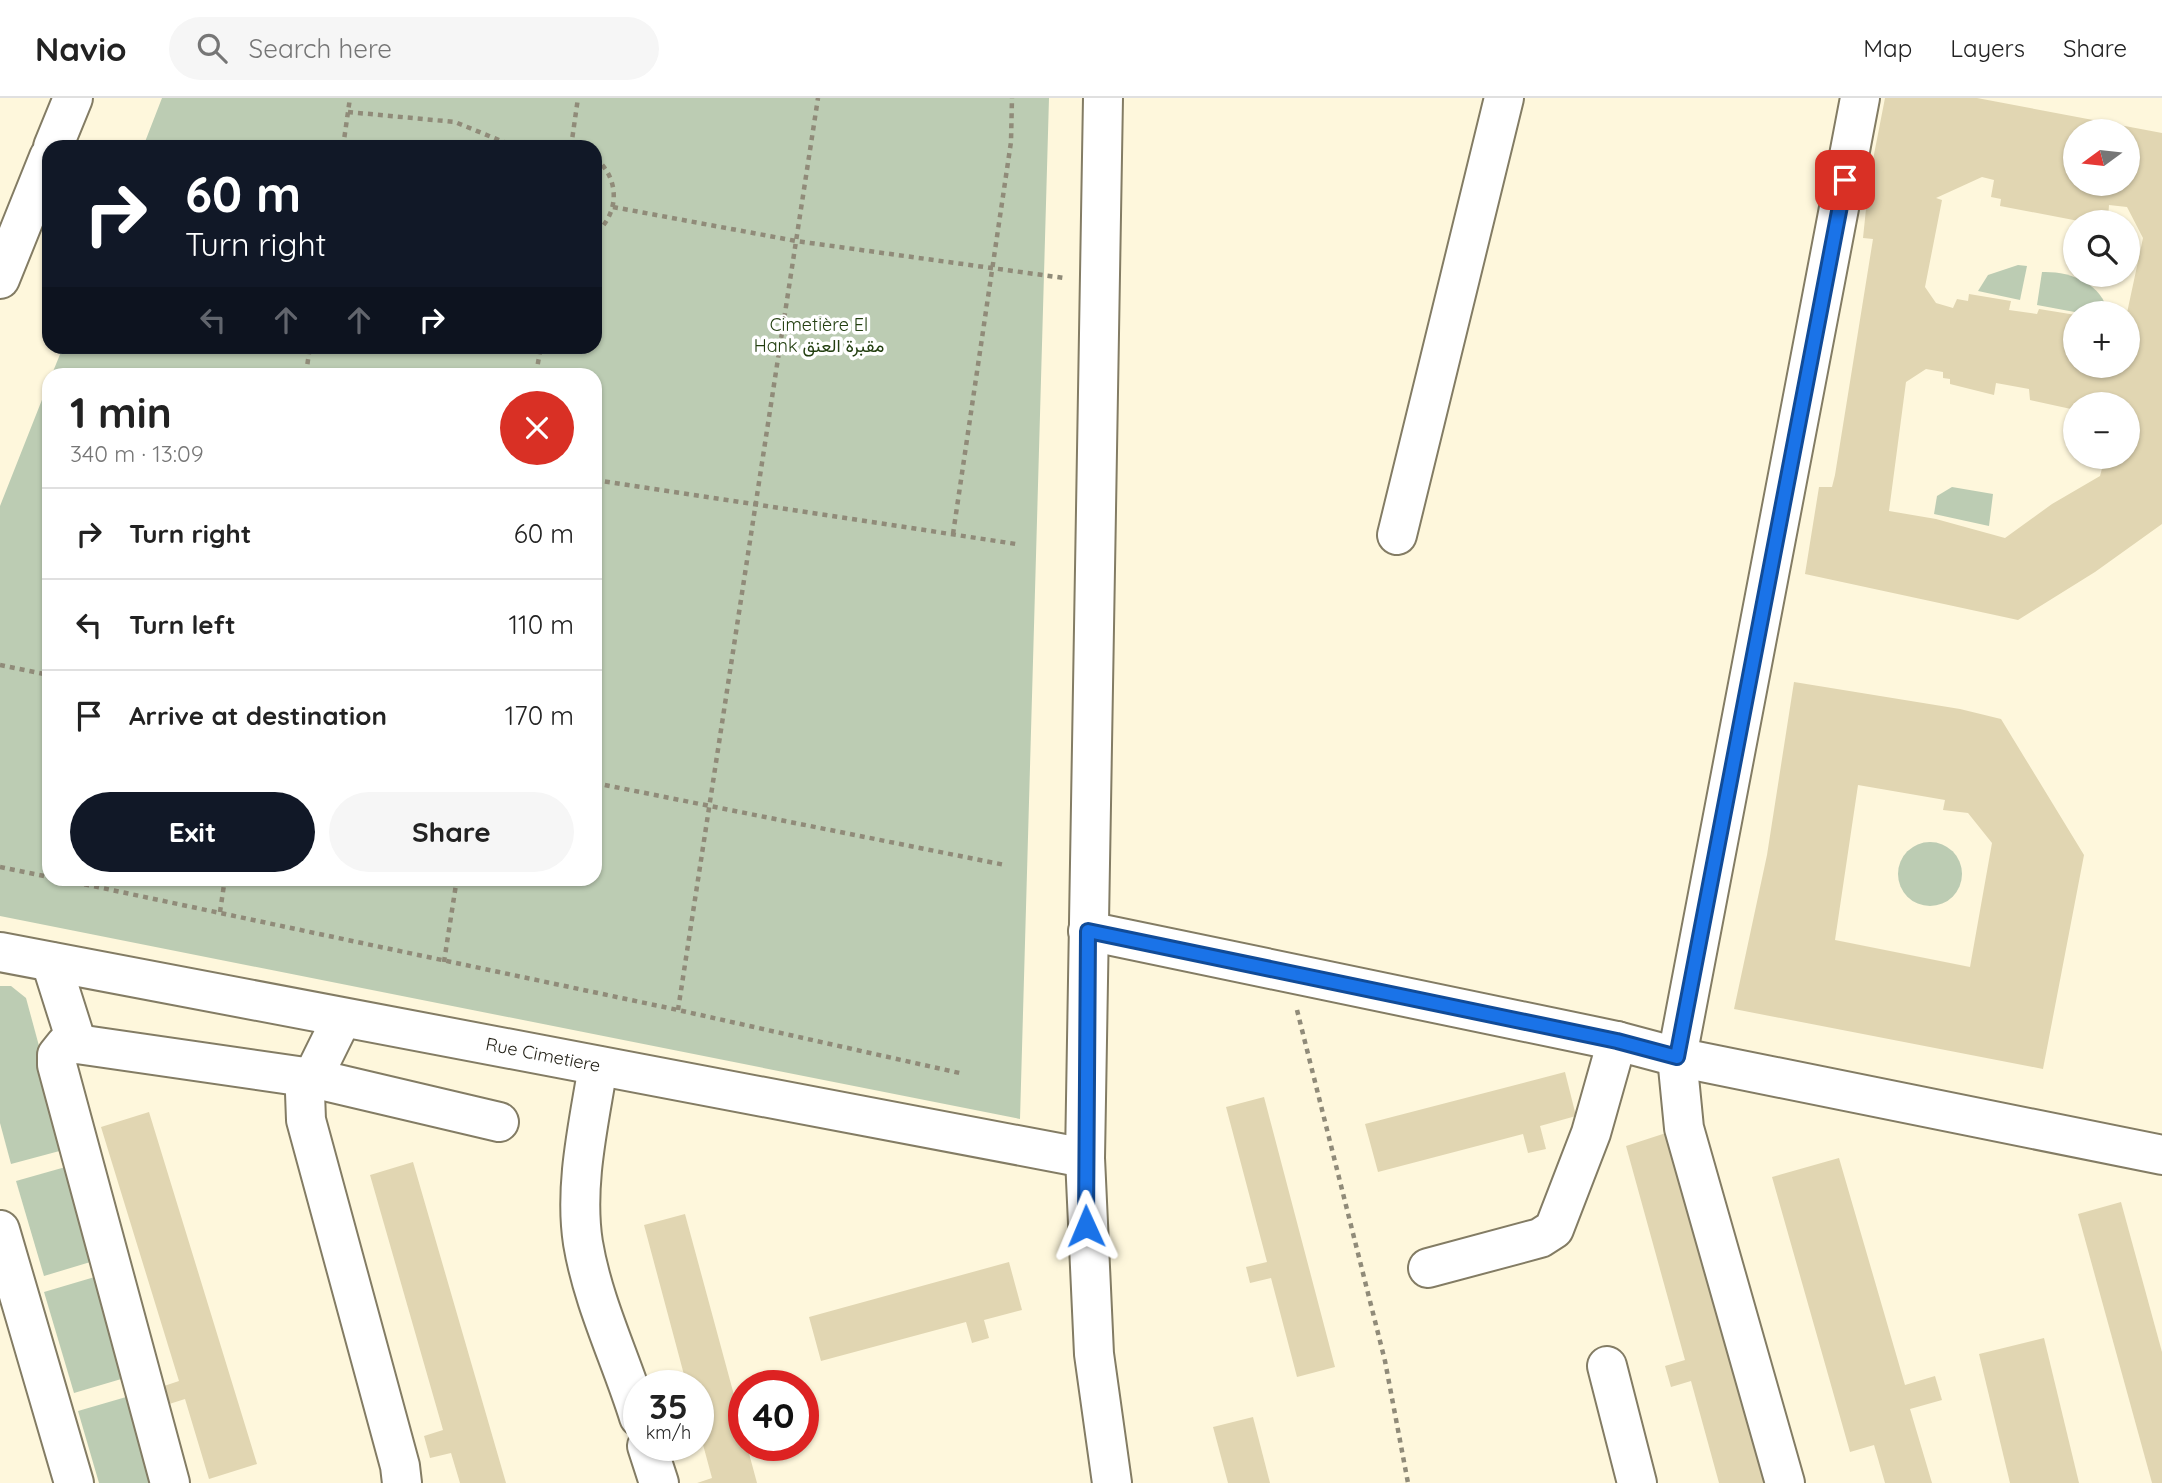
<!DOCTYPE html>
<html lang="en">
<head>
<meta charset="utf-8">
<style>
  body { margin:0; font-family:Quicksand,Vazirmatn,sans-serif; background:#f6f6f6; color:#222; height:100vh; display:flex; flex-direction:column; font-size:26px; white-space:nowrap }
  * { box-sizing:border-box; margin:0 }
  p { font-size:23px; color:#767676 }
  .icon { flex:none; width:38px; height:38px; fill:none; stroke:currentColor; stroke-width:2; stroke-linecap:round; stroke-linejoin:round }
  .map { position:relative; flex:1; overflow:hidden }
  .details { position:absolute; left:42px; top:270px; width:560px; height:518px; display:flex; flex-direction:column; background:#fff; border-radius:21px; box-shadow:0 2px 5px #0004 }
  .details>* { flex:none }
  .banner { position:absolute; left:42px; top:42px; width:560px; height:214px; border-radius:21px; box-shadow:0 2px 5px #0004; background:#111827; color:#fff; overflow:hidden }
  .needle { width:46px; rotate:255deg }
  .tools { position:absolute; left:2063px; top:21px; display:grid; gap:14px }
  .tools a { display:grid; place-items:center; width:77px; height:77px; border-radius:50%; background:#fff; box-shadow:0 2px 5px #0004; font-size:35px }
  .speed { position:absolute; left:623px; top:1272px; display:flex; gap:14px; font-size:35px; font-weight:700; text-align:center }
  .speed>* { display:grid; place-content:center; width:91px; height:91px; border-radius:50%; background:#fff; box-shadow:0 2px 5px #0004; line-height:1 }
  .speed small { font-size:18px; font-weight:400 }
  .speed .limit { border:10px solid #d22; background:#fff; color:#111 }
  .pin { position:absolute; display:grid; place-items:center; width:60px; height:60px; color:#fff; margin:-30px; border-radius:14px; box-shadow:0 4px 10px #0006 }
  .me { position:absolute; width:77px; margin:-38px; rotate:359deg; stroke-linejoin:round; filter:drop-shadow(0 0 5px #0008) }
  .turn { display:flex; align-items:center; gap:24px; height:147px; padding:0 28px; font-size:32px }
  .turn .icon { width:91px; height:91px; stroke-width:2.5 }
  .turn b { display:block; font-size:49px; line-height:60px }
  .lanes { display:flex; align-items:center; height:66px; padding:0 28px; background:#0003; justify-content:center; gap:35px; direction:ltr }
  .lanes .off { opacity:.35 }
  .round { display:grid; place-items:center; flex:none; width:74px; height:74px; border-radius:37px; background:#f6f6f6 }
  .overview { display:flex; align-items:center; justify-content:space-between; height:119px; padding:0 28px }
  h1 { font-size:42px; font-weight:700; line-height:52px }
  .button { display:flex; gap:14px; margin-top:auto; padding:14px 28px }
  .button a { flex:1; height:80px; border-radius:42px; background:#111827; color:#fff; font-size:28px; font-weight:700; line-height:80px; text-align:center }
  .button a+a { background:#f6f6f6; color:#222 }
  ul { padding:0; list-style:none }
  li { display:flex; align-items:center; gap:21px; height:91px; padding:0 28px; border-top:2px solid #e0e0e0 }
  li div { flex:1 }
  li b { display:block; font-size:26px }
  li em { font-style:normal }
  header { display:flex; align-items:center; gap:42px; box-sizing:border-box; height:98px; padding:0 35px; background:#fff; border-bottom:2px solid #e0e0e0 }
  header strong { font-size:33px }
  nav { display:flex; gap:38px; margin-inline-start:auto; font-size:24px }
  .search { width:490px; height:63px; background:#f6f6f6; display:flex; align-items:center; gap:18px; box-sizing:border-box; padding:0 24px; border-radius:38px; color:#767676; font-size:26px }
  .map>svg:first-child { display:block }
  .green { fill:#bcccb3 }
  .building { fill:#e1d6b2; fill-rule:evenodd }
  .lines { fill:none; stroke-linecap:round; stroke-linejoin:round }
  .minor-casing { stroke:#837c64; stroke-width:42 }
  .major-casing { stroke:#837c64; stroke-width:42 }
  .path { stroke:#908b79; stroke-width:4.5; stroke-dasharray:5 5; stroke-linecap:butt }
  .minor { stroke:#fff; stroke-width:38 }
  .major { stroke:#fff; stroke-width:38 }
  .route-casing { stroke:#114b97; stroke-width:18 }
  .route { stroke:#1a73e8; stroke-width:12 }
  .labels { text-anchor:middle; stroke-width:7; stroke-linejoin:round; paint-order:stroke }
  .park-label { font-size:18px; fill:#233f10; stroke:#fff }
  .street-label { font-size:18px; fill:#201e14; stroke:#fff }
</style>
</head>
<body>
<header>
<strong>Navio</strong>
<div class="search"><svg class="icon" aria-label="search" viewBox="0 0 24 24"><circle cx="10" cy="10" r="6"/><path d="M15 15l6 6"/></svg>Search here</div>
<nav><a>Map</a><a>Layers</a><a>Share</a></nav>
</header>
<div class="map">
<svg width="2162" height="1385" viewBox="0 0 2162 1385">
  <rect width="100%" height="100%" fill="#fef7dc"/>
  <!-- green -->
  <g class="green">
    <polygon points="162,0 1049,0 1020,1021 0,818 0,408 49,284 49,780 595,780 595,276 52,276 63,249 595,248 595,49 143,49"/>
    <polygon points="2018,167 2027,168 2020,202 1978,193 1988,177"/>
    <path d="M 2042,174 C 2070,173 2102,185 2108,215 L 2080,215 L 2037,207 Z"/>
    <polygon points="1952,389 1993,396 1989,428 1934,416 1937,398"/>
    <circle cx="1930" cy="776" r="32"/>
    <polygon points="0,888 11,888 26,900 67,1051 11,1066 0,1025"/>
    <polygon points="69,1068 97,1162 44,1178 16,1083"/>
    <polygon points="98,1178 128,1279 74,1295 44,1194"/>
    <polygon points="133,1297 158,1385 99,1385 78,1313"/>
  </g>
  <!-- building -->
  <g class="building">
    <path d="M 1885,0 L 1977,0 L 2162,35 L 2162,426 L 2095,474 L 2018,522 L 1805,476 L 1819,389 L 1832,389 L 1835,377 L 1873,141 L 1863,140 L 1869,82 ZM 2076,33 L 2128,33 L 2128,86 L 2076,86 ZM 1982,79 L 1994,82 L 1991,99 L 2001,101 L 2000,108 L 2084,124 L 2097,124 L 2097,120 L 2108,121 L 2109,107 L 2127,109 L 2143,140 L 2127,215 L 2128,268 L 2076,268 L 2076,217 L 2039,211 L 2037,216 L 2009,212 L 2011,203 L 1969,196 L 1968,203 L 1957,201 L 1953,210 L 1936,205 L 1925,189 L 1942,102 L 1936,100 ZM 1926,271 L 1943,274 L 1943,280 L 1950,281 L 1950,286 L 1994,297 L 1996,285 L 2029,291 L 2030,302 L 2071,311 L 2074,305 L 2085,306 L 2086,300 L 2102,306 L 2128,306 L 2128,359 L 2105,359 L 2100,378 L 2052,406 L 2005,440 L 1936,421 L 1889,413 L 1906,284 Z"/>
    <path d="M 1794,584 L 1960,611 L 2001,621 L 2084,757 L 2043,971 L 1734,911 L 1767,757 ZM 1858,687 L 1945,702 L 1943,712 L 1968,715 L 1992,745 L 1970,869 L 1835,842 Z"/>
    <polygon points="1565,974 1576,1018 1540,1028 1546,1051 1528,1055 1523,1036 1378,1074 1365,1026"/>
    <polygon points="1264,999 1335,1269 1297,1279 1271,1180 1250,1185 1246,1169 1267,1164 1226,1009"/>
    <polygon points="149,1014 257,1366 209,1381 185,1301 163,1308 158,1290 179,1283 101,1029"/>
    <polygon points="1669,1034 1770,1385 1719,1385 1691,1283 1671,1289 1665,1268 1685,1262 1626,1048"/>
    <polygon points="1839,1060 1905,1287 1935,1278 1942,1302 1910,1311 1932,1385 1885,1385 1874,1347 1850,1354 1772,1079"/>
    <polygon points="413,1064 506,1385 460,1385 451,1355 430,1360 424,1338 443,1332 370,1077"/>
    <polygon points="2121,1104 2162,1254 2162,1385 2152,1385 2078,1116"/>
    <polygon points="685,1116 744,1334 744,1348 747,1348 757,1385 697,1385 712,1380 698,1328 698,1288 687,1288 644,1127"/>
    <polygon points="1009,1164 1022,1212 984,1222 989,1240 972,1245 966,1224 821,1263 809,1219"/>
    <polygon points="2044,1240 2079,1385 2010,1385 1979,1256"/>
    <polygon points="1253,1319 1270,1385 1228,1385 1213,1329"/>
  </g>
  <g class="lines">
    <defs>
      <g id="minor">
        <polyline points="1103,0 1085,1060 1094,1256 1112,1385"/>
        <polyline points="1397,437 1504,0"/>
        <polyline points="1088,833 1617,943 1677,959 2162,1057"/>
        <polyline points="0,854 1085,1060"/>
        <polyline points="51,864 77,946 65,947 57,957 57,967 170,1385"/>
        <polyline points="342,920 305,995 306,1022 400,1368 402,1385"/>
        <polyline points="77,946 312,980 499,1024"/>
        <path d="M 598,968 C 589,1025 574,1087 583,1145 C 593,1205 621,1261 639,1319"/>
        <polyline points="0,1132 74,1385"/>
        <polyline points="1428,1170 1540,1140 1554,1131 1591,1035 1617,943"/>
        <polyline points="1607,1268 1637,1385"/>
        <polyline points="647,1348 659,1385"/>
        <polyline points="1785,1385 1684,1030 1677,959 1860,0"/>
      </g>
      <g id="major">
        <polyline points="53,49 73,0"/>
        <polyline points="0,181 49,59"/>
      </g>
    </defs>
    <!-- minor casing -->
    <use href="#minor" class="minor-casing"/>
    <!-- major casing -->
    <use href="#major" class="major-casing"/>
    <!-- path -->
    <g class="path">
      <polyline points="348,14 455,24 516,49"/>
      <polyline points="175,47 189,49"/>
      <polyline points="343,49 350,0"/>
      <polyline points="571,49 578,0"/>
      <path d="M 595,60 C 620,80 620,115 595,136"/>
      <polyline points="613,109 796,143 1064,180"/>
      <polyline points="306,276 310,248"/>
      <polyline points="536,276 541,248"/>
      <polyline points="595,382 1016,446"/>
      <polyline points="953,436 1011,44 1012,0"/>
      <polyline points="0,567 49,577"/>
      <polyline points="595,685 1005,767"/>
      <polyline points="0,769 49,779"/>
      <polyline points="55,780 678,912 964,976"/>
      <polyline points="220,814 225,780"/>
      <polyline points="444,864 457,780"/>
      <polyline points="678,912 818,0"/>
      <polyline points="1297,912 1385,1263 1408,1385"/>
    </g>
    <!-- minor -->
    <use href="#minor" class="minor"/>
    <!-- major -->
    <use href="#major" class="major"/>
  </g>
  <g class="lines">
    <defs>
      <polyline id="route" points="1086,1128 1088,833 1617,943 1677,959 1845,82"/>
    </defs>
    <!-- route casing -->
    <use href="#route" class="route-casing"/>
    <!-- route -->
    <use href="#route" class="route"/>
  </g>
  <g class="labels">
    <!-- park labels -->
    <g class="park-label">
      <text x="819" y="233">Cimetière El<tspan x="819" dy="21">Hank مقبرة العنق</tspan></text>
    </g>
    <!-- street labels -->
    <g class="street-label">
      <text transform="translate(543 957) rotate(11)" y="6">Rue Cimetiere</text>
    </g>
  </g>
</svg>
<div class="tools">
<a><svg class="needle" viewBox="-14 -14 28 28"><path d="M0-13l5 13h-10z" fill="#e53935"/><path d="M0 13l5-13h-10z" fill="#767676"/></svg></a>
<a><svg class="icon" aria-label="search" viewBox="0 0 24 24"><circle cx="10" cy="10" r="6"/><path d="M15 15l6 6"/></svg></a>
<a>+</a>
<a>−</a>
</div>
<div class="speed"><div>35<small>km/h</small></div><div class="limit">40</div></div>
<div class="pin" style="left:1845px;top:82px;background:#d93025"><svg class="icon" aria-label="arrive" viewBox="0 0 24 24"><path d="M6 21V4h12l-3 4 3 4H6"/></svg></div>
<svg class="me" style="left:1086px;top:1128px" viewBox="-20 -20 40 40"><path d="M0-17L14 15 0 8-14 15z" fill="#1a73e8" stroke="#fff" stroke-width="4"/></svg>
<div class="banner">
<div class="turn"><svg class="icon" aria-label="right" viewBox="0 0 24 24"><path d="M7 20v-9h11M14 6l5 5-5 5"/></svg><div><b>60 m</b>Turn right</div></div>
<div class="lanes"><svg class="icon off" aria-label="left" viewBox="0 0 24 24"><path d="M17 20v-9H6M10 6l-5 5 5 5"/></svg><svg class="icon off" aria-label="ahead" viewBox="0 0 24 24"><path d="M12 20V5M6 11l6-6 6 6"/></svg><svg class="icon off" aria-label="ahead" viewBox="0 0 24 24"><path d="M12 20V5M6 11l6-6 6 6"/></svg><svg class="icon" aria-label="right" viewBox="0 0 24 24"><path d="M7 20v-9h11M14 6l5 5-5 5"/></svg></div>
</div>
<section class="details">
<div class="overview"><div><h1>1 min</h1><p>340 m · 13:09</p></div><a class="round" style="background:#d93025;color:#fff"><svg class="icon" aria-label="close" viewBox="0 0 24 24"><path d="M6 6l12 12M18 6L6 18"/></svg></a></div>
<ul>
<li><svg class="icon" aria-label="right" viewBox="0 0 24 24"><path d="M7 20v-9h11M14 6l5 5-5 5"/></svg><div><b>Turn right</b></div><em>60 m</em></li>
<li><svg class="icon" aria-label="left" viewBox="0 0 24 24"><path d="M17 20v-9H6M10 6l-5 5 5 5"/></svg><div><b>Turn left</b></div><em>110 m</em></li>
<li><svg class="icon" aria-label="arrive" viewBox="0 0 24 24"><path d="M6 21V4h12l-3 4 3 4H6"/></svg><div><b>Arrive at destination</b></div><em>170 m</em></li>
</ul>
<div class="button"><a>Exit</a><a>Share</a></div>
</section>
</div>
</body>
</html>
